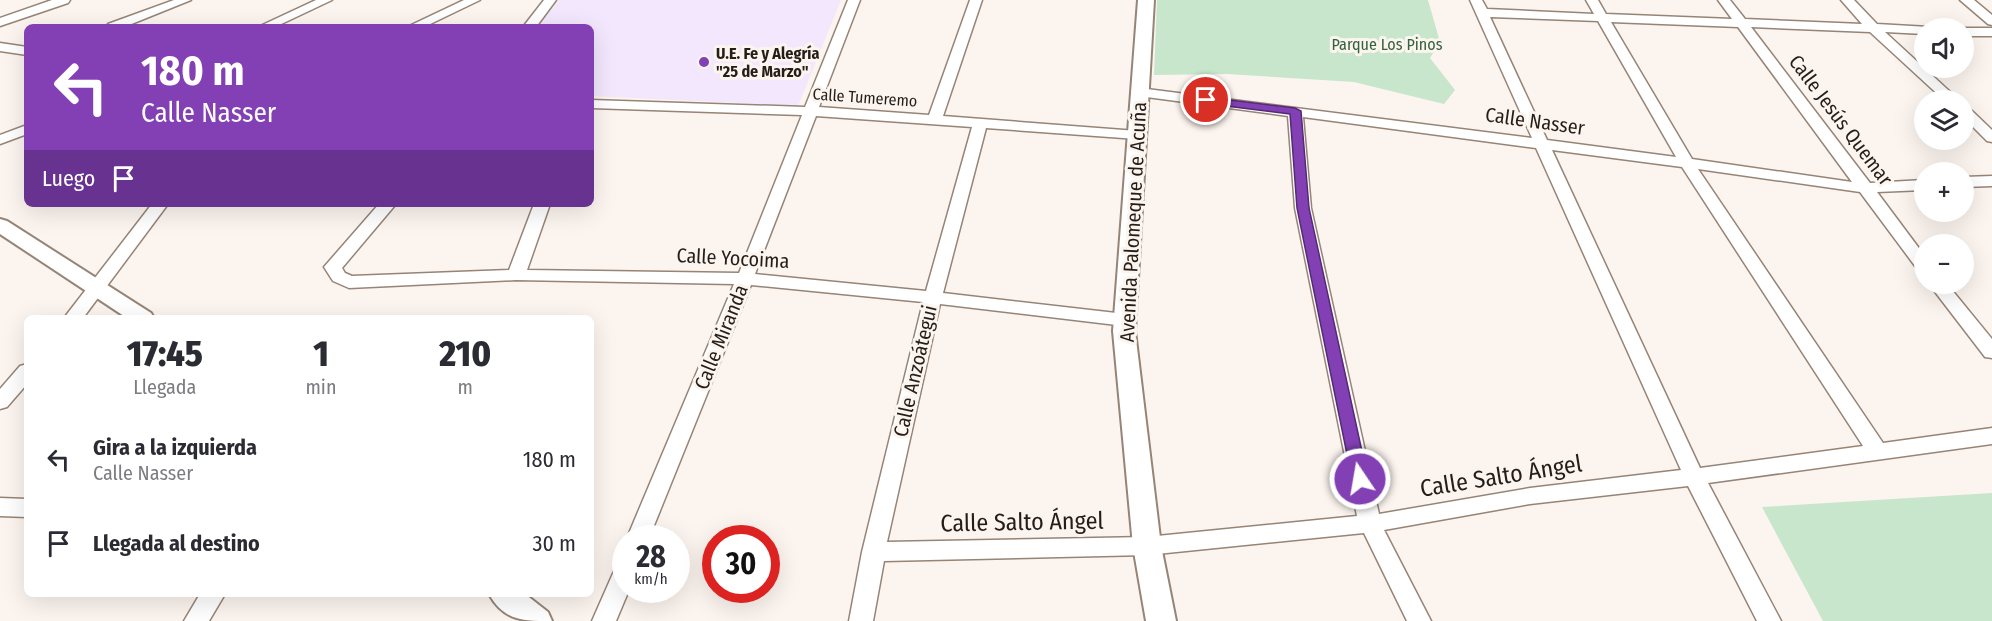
<!DOCTYPE html>
<html lang="es">
<head>
<meta charset="utf-8">
<style>
  body { margin:0; font-family:"Fira Sans Condensed",sans-serif; background:#f7f7f7; color:#2b2b33; height:100vh; display:flex; flex-direction:column; font-size:22px; white-space:nowrap }
  * { box-sizing:border-box; margin:0 }
  p { font-size:20px; color:#7c7c81 }
  .icon { flex:none; width:33px; height:33px; fill:none; stroke:currentColor; stroke-width:2; stroke-linecap:round; stroke-linejoin:round }
  .map { position:relative; flex:1; overflow:hidden }
  .drawer { position:absolute; left:24px; top:315px; width:570px; height:282px; display:flex; flex-direction:column; background:#fff; border-radius:9px; box-shadow:0 6px 24px #0002 }
  .drawer>* { flex:none }
  .hud { position:absolute; left:24px; top:24px; width:570px; height:183px; border-radius:9px; box-shadow:0 6px 24px #0002; background:#8340b4; color:#fff; overflow:hidden }
  .tools { position:absolute; left:1914px; top:18px; display:grid; gap:12px }
  .tools a { display:grid; place-items:center; width:60px; height:60px; border-radius:50%; background:#fff; box-shadow:0 6px 24px #0002; font-size:30px }
  .speed { position:absolute; left:612px; top:525px; display:flex; gap:12px; font-size:30px; font-weight:700; text-align:center }
  .speed>* { display:grid; place-content:center; width:78px; height:78px; border-radius:50%; background:#fff; box-shadow:0 6px 24px #0002; line-height:1 }
  .speed small { font-size:15px; font-weight:400 }
  .speed .limit { border:9px solid #d22; background:#fff; color:#111 }
  .pin { position:absolute; display:grid; place-items:center; width:51px; height:51px; color:#fff; margin:-26px; border:3px solid #fff; border-radius:50%; box-shadow:0 2px 6px #0007 }
  .me { position:absolute; width:66px; margin:-33px; rotate:348deg; stroke-linejoin:round; filter:drop-shadow(0 0 4px #0008) }
  .turn { display:flex; align-items:center; gap:21px; height:126px; padding:0 18px; font-size:27px }
  .turn .icon { width:78px; height:78px; stroke-width:2.5 }
  .turn b { display:block; font-size:42px; line-height:51px }
  .then { display:flex; align-items:center; height:57px; padding:0 18px; background:#0003; gap:12px; font-size:22px }
  .eta { display:flex; justify-content:space-evenly; align-items:center; height:102px; text-align:center }
  .eta b { font-size:36px; font-weight:800; line-height:42px }
  ul { padding:0; list-style:none }
  li { display:flex; align-items:center; gap:18px; height:84px; padding:0 18px }
  li div { flex:1 }
  li b { display:block; font-size:22px }
  li em { font-style:normal }
  .map>svg:first-child { display:block }
  .education { fill:#f2e7fc }
  .green { fill:#c7e6cc }
  .lines { fill:none; stroke-linecap:round; stroke-linejoin:round }
  .minor-casing { stroke:#968476; stroke-width:3 }
  .tertiary-casing { stroke:#968476; stroke-width:4 }
  .minor { fill:#fff; fill-rule:evenodd }
  .tertiary { fill:#fff; fill-rule:evenodd }
  .route { fill:#8340b4; stroke:#552a75; stroke-width:1.5 }
  .poi-dot { fill:#8340b4; stroke:#fcf4ee; stroke-width:2 }
  .labels { text-anchor:middle; stroke-width:6; stroke-linejoin:round; paint-order:stroke }
  .far-park-label { font-size:16px; fill:#31633d; stroke:#fcf4ee }
  .far-poi-label { font-size:16px; font-weight:bold; fill:#241d18; stroke:#fcf4ee; text-anchor:start }
  .far-street-label { font-size:16px; fill:#241d18; stroke:#fcf4ee }
  .street-label { font-size:20px; fill:#241d18; stroke:#fcf4ee }
  .near-street-label { font-size:24px; fill:#241d18; stroke:#fcf4ee }
</style>
</head>
<body>
<div class="map">
<svg width="1992" height="621" viewBox="0 0 1992 621">
  <rect width="100%" height="100%" fill="#fcf4ee"/>
  <!-- education -->
  <polygon class="education" points="559,0 841,0 798,106 591,96 591,27 537,27"/>
  <!-- green -->
  <g class="green">
    <polygon points="1157,0 1428,0 1440,42 1430,58 1455,90 1444,104 1354,82 1227,74 1154,75"/>
    <polygon points="1992,493 1992,621 1823,621 1762,507"/>
  </g>
  <g class="lines">
    <defs>
      <g id="minor">
        <polygon points="52,0 70,0 68,3 0,26 0,18"/>
        <polygon points="174,0 191,0 124,27 106,27 108,24"/>
        <polygon points="316,0 332,0 275,27 258,27"/>
        <polygon points="464,0 480,0 424,27 407,27"/>
        <polygon points="544,0 556,0 536,27 523,27"/>
        <path d="M 848,0 L 860,0 L 819,107 L 929,115 L 970,0 L 982,0 L 943,116 L 1137,131 L 1144,135 L 1137,139 L 986,128 L 943,293 L 1125,314 L 1131,316 L 1134,320 L 1131,324 L 1125,326 L 940,304 L 887,542 L 1147,537 L 1357,516 L 1295,208 L 1288,116 L 1139,96 L 1132,92 L 1139,88 L 1532,138 L 1470,0 L 1482,0 L 1487,9 L 1594,14 L 1586,0 L 1598,0 L 1606,14 L 1732,19 L 1718,0 L 1730,0 L 1745,19 L 1862,24 L 1841,0 L 1854,0 L 1877,24 L 1929,27 L 1924,28 L 1924,34 L 1885,32 L 1959,100 L 1944,100 L 1870,32 L 1751,27 L 1870,183 L 1924,180 L 1924,190 L 1877,192 L 1924,255 L 1924,271 L 1918,270 L 1860,192 L 1698,169 L 1883,443 L 1992,428 L 1992,444 L 1708,483 L 1781,621 L 1757,621 L 1688,486 L 1530,504 L 1384,530 L 1431,621 L 1407,621 L 1364,533 L 1147,555 L 884,561 L 873,621 L 849,621 L 862,552 L 923,302 L 751,285 L 649,538 L 627,538 L 734,284 L 516,280 L 349,288 L 333,281 L 324,267 L 379,204 L 396,204 L 342,268 L 345,273 L 352,276 L 509,270 L 534,204 L 550,204 L 527,270 L 739,273 L 802,115 L 591,108 L 591,100 L 805,107 ZM 1490,17 L 1598,21 L 1676,157 L 1547,140 ZM 1611,22 L 1738,27 L 1852,182 L 1692,159 ZM 816,116 L 972,127 L 926,291 L 755,274 ZM 1303,117 L 1536,148 L 1681,470 L 1530,488 L 1379,514 L 1311,208 ZM 1552,150 L 1682,167 L 1863,446 L 1700,468 Z"/>
        <polygon points="1960,0 1974,0 1992,15 1992,25 1988,24"/>
        <polygon points="1963,28 1992,28 1992,36 1964,36"/>
        <polygon points="0,43 27,47 27,55 0,51"/>
        <polygon points="1964,107 1969,108 1992,130 1992,142 1987,141 1964,118"/>
        <polygon points="27,125 27,134 0,144 0,135"/>
        <polygon points="1992,176 1992,186 1964,187 1964,177"/>
        <polygon points="152,204 168,204 83,318 64,318"/>
        <polygon points="1929,284 1947,284 1992,339 1992,358 1985,357"/>
        <polygon points="27,364 27,384 7,407 0,409 0,389 20,366"/>
        <polygon points="0,498 27,499 27,517 0,516"/>
        <polygon points="626,560 626,590 629,590 616,621 592,621 618,562"/>
        <polygon points="200,594 225,594 209,621 184,621"/>
      </g>
      <g id="tertiary">
        <polygon points="1138,0 1154,0 1135,331 1161,546 1176,621 1146,621 1133,546 1113,331"/>
        <polygon points="0,219 7,221 151,313 154,318 127,318 0,234"/>
        <path d="M 489,594 L 525,594 L 548,612 L 552,621 C 523,621 504,621 489,594 Z"/>
      </g>
    </defs>
    <!-- minor casing -->
    <use href="#minor" class="minor-casing"/>
    <!-- tertiary casing -->
    <use href="#tertiary" class="tertiary-casing"/>
    <!-- minor -->
    <use href="#minor" class="minor"/>
    <!-- tertiary -->
    <use href="#tertiary" class="tertiary"/>
  </g>
  <!-- route -->
  <polygon class="route" points="1206,97 1295,108 1301,111 1309,208 1368,479 1366,483 1360,485 1354,483 1352,479 1297,208 1290,114 1202,103 1202,98"/>
  <!-- markers -->
  <circle class="poi-dot" cx="704" cy="62" r="6"/>
  <g class="labels">
    <!-- far-park labels -->
    <g class="far-park-label">
      <text x="1387" y="50">Parque Los Pinos</text>
    </g>
    <!-- far-poi labels -->
    <g class="far-poi-label">
      <text x="716" y="59">U.E. Fe y Alegría<tspan x="716" dy="18">"25 de Marzo"</tspan></text>
    </g>
    <!-- far-street labels -->
    <g class="far-street-label">
      <text transform="translate(865 97) rotate(4)" y="6">Calle Tumeremo</text>
    </g>
    <!-- street labels -->
    <g class="street-label">
      <text transform="translate(1841 120) rotate(53)" y="7">Calle Jesús Quemar</text>
      <text transform="translate(1535 121) rotate(8)" y="7">Calle Nasser</text>
      <text transform="translate(1133 222) rotate(-87)" y="7">Avenida Palomeque de Acuña</text>
      <text transform="translate(733 258) rotate(3)" y="7">Calle Yocoima</text>
      <text transform="translate(721 337) rotate(-68)" y="7">Calle Miranda</text>
      <text transform="translate(915 371) rotate(-77)" y="7">Calle Anzoátegui</text>
    </g>
    <!-- near-street labels -->
    <g class="near-street-label">
      <text transform="translate(1501 476) rotate(-9)" y="8">Calle Salto Ángel</text>
      <text transform="translate(1022 522) rotate(-1)" y="8">Calle Salto Ángel</text>
    </g>
  </g>
</svg>
<div class="tools">
<a><svg class="icon" aria-label="sound" viewBox="0 0 24 24"><path d="M4 9h4l5-4v14l-5-4H4zM17 9q2 3 0 6"/></svg></a>
<a><svg class="icon" aria-label="layers" viewBox="0 0 24 24"><path d="M12 4l9 5-9 5-9-5zM3 14l9 5 9-5"/></svg></a>
<a>+</a>
<a>−</a>
</div>
<div class="speed"><div>28<small>km/h</small></div><div class="limit">30</div></div>
<div class="pin" style="left:1206px;top:100px;background:#d93025"><svg class="icon" aria-label="arrive" viewBox="0 0 24 24"><path d="M6 21V4h12l-3 4 3 4H6"/></svg></div>
<svg class="me" style="left:1360px;top:479px" viewBox="-20 -20 40 40"><circle r="17" fill="#8340b4" stroke="#fff" stroke-width="3"/><path d="M0-11L8 9 0 5-8 9z" fill="#fff"/></svg>
<div class="hud">
<div class="turn"><svg class="icon" aria-label="left" viewBox="0 0 24 24"><path d="M17 20v-9H6M10 6l-5 5 5 5"/></svg><div><b>180 m</b>Calle Nasser</div></div>
<div class="then">Luego<svg class="icon" aria-label="arrive" viewBox="0 0 24 24"><path d="M6 21V4h12l-3 4 3 4H6"/></svg></div>
</div>
<section class="drawer">
<div class="eta">
<div><b>17:45</b><p>Llegada</p></div>
<div><b>1</b><p>min</p></div>
<div><b>210</b><p>m</p></div>
</div>
<ul>
<li><svg class="icon" aria-label="left" viewBox="0 0 24 24"><path d="M17 20v-9H6M10 6l-5 5 5 5"/></svg><div><b>Gira a la izquierda</b><p>Calle Nasser</p></div><em>180 m</em></li>
<li><svg class="icon" aria-label="arrive" viewBox="0 0 24 24"><path d="M6 21V4h12l-3 4 3 4H6"/></svg><div><b>Llegada al destino</b></div><em>30 m</em></li>
</ul>
</section>
</div>
</body>
</html>
